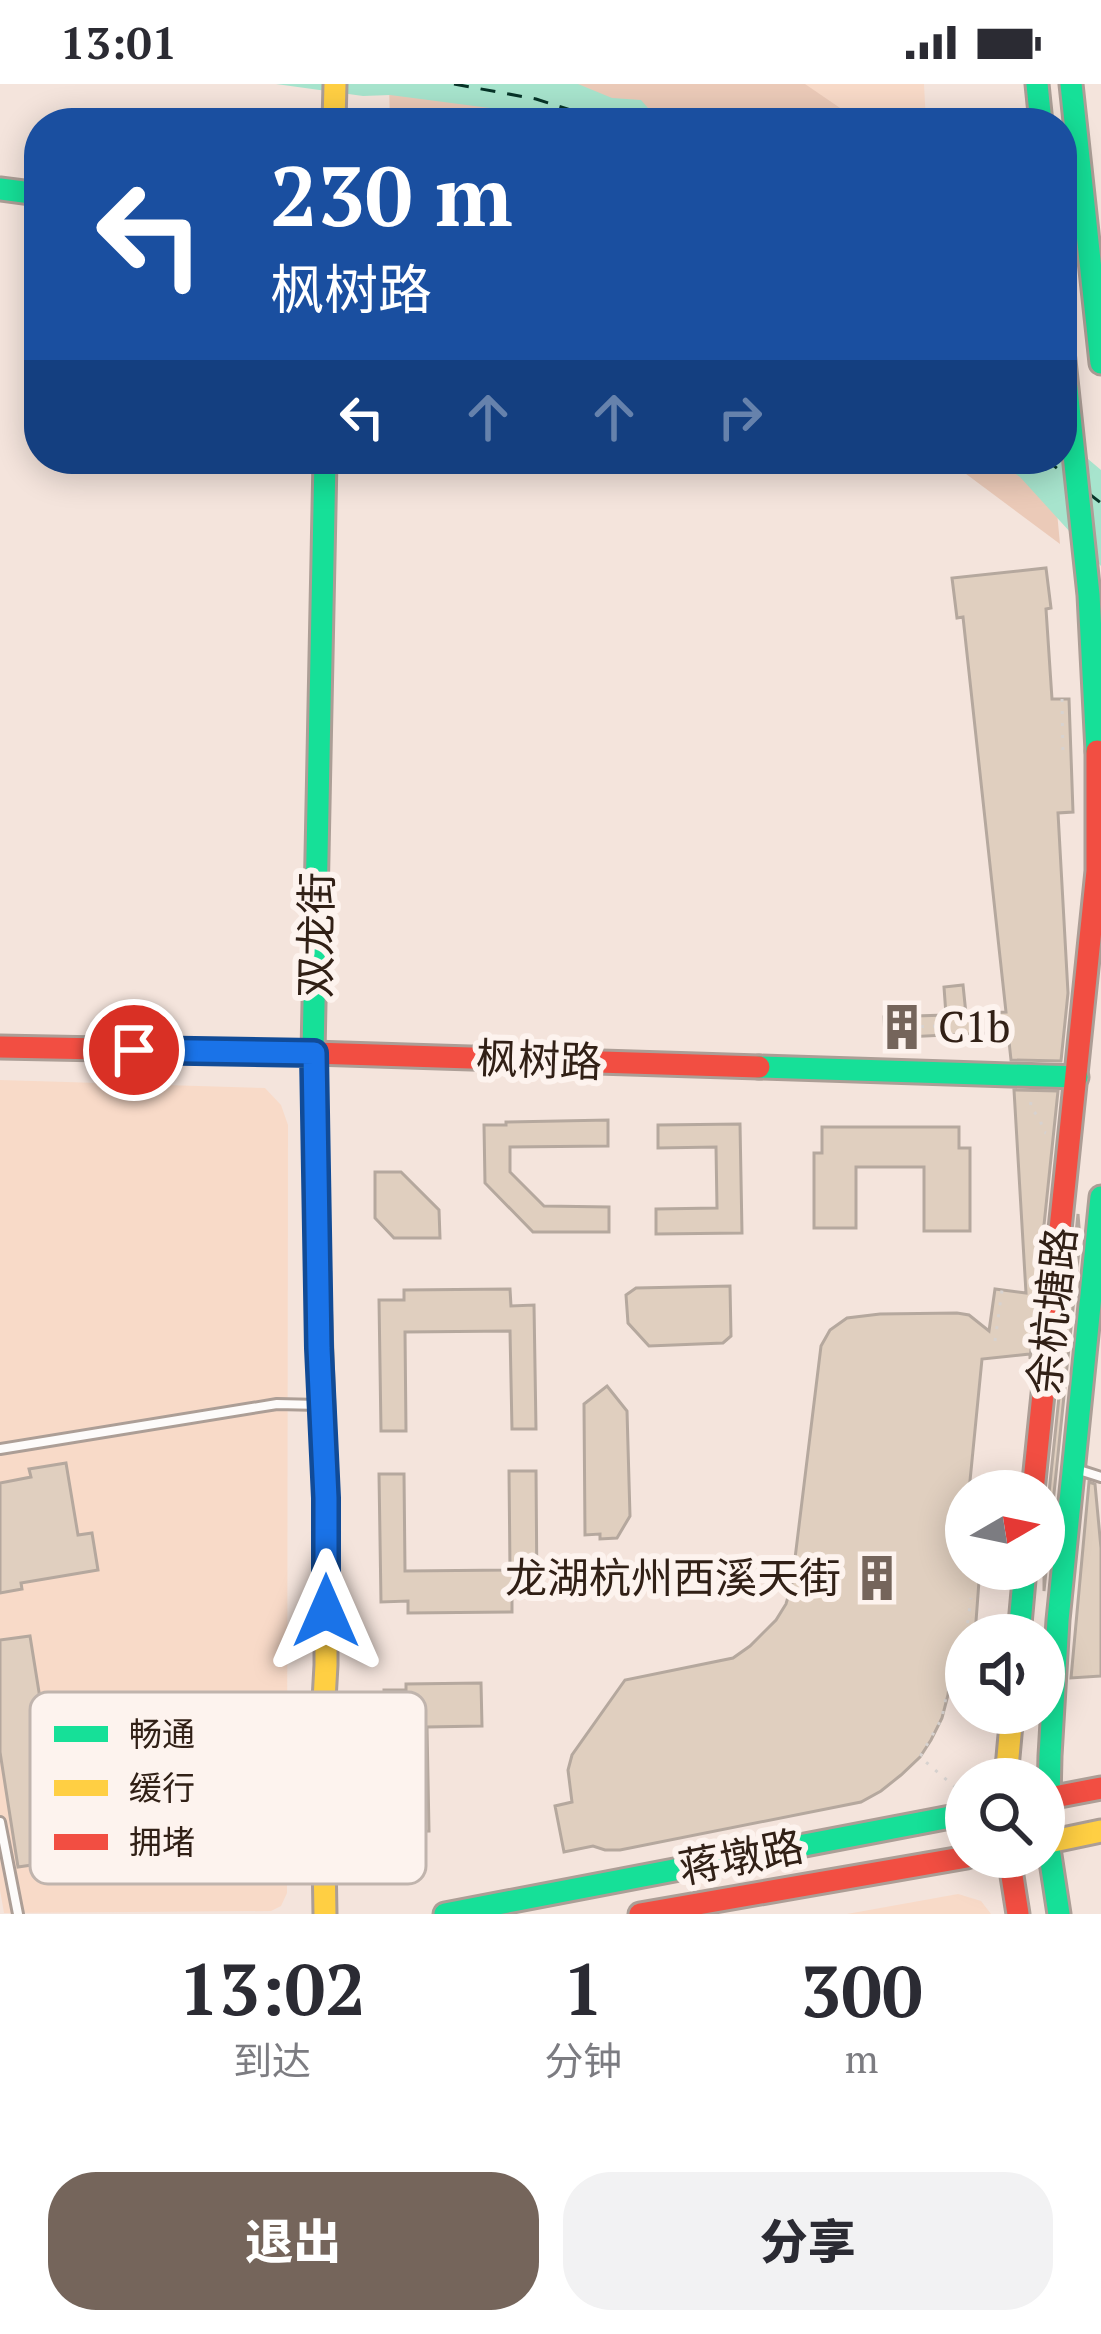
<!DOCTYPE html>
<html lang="zh">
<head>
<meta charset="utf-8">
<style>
  body { margin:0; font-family:"PT Serif","Noto Sans SC",serif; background:#f2f2f3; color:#2b2b33; height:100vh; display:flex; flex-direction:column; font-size:45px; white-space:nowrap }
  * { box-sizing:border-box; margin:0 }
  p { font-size:39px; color:#7c7c81 }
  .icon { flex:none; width:66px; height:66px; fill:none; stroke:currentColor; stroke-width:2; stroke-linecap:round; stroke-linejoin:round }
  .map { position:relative; height:1830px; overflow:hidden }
  .details { display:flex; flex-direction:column; background:#fff; flex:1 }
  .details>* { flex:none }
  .banner { position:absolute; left:24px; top:24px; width:1053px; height:366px; border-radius:48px; box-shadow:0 6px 30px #0003; background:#1a4fa0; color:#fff; overflow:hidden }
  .needle { width:78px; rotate:81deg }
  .tools { position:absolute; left:945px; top:1386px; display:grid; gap:24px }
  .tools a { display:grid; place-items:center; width:120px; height:120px; border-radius:50%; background:#fff; box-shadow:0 6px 30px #0003; font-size:60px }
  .pin { position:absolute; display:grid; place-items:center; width:102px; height:102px; color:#fff; margin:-51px; border:6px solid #fff; border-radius:50%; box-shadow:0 3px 12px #0007 }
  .me { position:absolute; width:132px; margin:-66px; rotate:0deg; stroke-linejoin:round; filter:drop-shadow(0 0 9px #0008) }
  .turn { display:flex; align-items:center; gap:42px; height:252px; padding:0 48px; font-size:54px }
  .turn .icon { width:156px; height:156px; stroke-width:2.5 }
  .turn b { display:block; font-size:84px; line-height:102px }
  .lanes { display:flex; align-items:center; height:114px; padding:0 48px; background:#0003; justify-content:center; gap:60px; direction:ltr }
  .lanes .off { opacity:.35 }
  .eta { display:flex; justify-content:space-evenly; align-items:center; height:204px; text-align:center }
  .eta b { font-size:72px; font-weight:800; line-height:84px }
  .button { display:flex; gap:24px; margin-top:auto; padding:24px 48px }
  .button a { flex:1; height:138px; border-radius:48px; background:#75655b; color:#fff; font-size:48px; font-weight:800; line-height:138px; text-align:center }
  .button a+a { background:#f2f2f3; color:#2b2b33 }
  .status { display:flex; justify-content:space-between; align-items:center; height:84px; padding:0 60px; background:#fff; direction:ltr }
  .status svg { height:33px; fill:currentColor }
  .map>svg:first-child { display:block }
  .built { fill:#f8dac8 }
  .green { fill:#ebcab8 }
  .water { fill:#a7e4cd }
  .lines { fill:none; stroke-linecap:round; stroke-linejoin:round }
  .ferry { stroke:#073428; stroke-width:3; stroke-dasharray:15 12; stroke-linecap:butt }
  .building { fill:#e0cfbf; stroke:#b5a89e; stroke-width:3 }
  .lane-casing { stroke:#ac9e96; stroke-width:14 }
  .fast-casing { stroke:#ac9e96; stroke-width:27 }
  .slow-casing { stroke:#ac9e96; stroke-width:27 }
  .jam-casing { stroke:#ac9e96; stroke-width:27 }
  .path { stroke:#d7d2cf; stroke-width:3; stroke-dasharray:3 9; stroke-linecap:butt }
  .lane { stroke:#fdfbfa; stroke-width:8 }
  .fast { stroke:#16e098; stroke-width:21 }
  .slow { stroke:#ffcf43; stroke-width:21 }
  .jam { stroke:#f24e42; stroke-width:21 }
  .route-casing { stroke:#114b97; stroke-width:30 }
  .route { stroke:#1a73e8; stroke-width:21 }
  .labels { text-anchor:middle; stroke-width:12; stroke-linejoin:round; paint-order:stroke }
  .street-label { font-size:42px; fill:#312016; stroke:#fdf3ee }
  .poi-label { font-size:42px; fill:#312016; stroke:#fdf3ee; text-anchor:start }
  .key { fill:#fdf3ee; stroke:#c0b4ad; stroke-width:3 }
  .key-label { font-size:33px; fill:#312016 }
</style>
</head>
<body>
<div class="status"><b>13:01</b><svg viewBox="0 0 49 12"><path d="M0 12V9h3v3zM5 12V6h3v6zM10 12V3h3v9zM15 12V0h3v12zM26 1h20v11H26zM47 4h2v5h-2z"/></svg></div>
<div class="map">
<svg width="1101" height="1830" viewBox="0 0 1101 1830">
  <rect width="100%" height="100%" fill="#f4e4dc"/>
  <!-- built -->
  <g class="built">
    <polygon points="797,0 924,0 926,39 846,39"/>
    <polygon points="0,996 265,1004 281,1021 288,1041 287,1809 281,1822 271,1827 4,1829 0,1806"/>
    <polygon points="958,1810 981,1817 991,1830 847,1830"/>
  </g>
  <!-- green -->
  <g class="green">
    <polygon points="389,0 805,0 862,39 390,39"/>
    <polygon points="946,375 1052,375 1060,460"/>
  </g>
  <!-- water -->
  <g class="water">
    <polygon points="276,0 578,0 612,14 641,16 661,39 538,39 505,26 390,11 363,12"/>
    <polygon points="1062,353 1101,386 1101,482 1020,393 994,375 1062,375"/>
  </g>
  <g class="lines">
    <!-- ferry -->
    <g class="ferry">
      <polyline points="454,0 536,15 612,39"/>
      <polyline points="1045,375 1067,392"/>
      <polyline points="1088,409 1101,419"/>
    </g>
  </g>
  <!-- building -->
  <g class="building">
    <polygon points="1046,484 1051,524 1046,525 1052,615 1069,615 1073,728 1058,729 1068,909 1061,977 1011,976 1008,948 885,954 884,933 946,931 944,903 963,901 966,930 1006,928 963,533 957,534 952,494"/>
    <polygon points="1014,1006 1058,1007 1030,1275 1030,1270 982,1275 969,1407 966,1407 961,1482 966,1481 966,1485 1007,1485 1007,1494 979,1497 975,1551 966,1551 966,1571 953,1570 948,1611 942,1634 931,1656 920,1673 901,1691 881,1707 861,1718 620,1766 605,1766 593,1762 564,1768 555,1722 572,1718 568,1686 572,1671 625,1596 733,1574 750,1562 776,1536 786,1520 792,1499 821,1262 830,1246 847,1234 880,1230 957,1229 969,1231 989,1247 995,1205 1026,1209"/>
    <polygon points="608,1036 608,1062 510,1063 510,1088 544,1122 609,1123 609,1148 533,1148 485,1099 484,1041 506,1041 506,1038"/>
    <polygon points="740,1040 742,1149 656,1150 656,1125 717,1124 716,1063 658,1064 658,1041"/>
    <polygon points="822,1043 959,1043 959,1064 970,1064 970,1147 924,1147 924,1083 856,1083 856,1144 814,1144 814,1069 822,1069"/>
    <polygon points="375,1088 401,1088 439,1126 440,1154 394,1154 375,1134"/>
    <polygon points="1078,1130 1080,1156 1044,1507 1044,1419 1049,1409"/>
    <polygon points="730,1202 731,1252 723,1259 649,1262 628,1239 626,1211 636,1204"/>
    <polygon points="510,1205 511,1222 534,1221 536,1345 512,1345 510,1247 405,1248 406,1347 381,1347 379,1216 404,1216 404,1206"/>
    <polygon points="607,1302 627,1327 630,1432 617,1454 600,1455 600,1450 585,1451 584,1320"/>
    <polygon points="66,1379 78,1451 92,1449 98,1486 21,1499 22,1505 0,1509 0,1399 31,1393 29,1385"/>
    <polygon points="509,1387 536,1387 537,1511 512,1511 512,1528 408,1529 408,1517 381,1518 379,1390 404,1390 405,1487 510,1486"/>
    <polygon points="1089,1398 1095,1400 1101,1464 1101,1592 1071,1594"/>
    <polygon points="30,1552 66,1776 18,1783 0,1668 0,1556"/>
    <polygon points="481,1599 482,1642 427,1643 429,1747 386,1748 384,1606 406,1606 406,1600"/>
  </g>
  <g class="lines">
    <defs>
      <g id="lane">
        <polyline points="0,1365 277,1320 320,1321"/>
        <polyline points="1079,1386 1101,1393"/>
        <polyline points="0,1738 18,1830"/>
      </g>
      <g id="fast">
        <polyline points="1037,0 1041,39"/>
        <polyline points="1071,0 1101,279"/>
        <polyline points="0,105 39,110"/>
        <polyline points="1062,258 1089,511 1097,667"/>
        <polyline points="759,983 1077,993"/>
        <polyline points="317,1155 313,969 325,375"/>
        <polyline points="1019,1551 1025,1485"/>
        <polyline points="445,1830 966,1730"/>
        <polyline points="1059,1830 1048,1758 1050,1672 1058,1536 1101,1113"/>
      </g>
      <g id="slow">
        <polyline points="334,39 335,0"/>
        <polyline points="317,1155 326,1414 326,1581 322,1651 325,1830"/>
        <polyline points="1006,1695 1012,1629"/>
        <polyline points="1044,1759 1101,1747"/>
      </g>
      <g id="jam">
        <polyline points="0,963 313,969 759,983"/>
        <polyline points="1033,1407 1097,787 1097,667"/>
        <polyline points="1044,1715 1101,1704"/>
        <polyline points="1009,1773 1018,1830"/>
        <polyline points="640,1830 967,1773"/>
      </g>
    </defs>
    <!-- lane casing -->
    <use href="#lane" class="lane-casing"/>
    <!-- fast casing -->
    <use href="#fast" class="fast-casing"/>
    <!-- slow casing -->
    <use href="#slow" class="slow-casing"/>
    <!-- jam casing -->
    <use href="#jam" class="jam-casing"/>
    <!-- path -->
    <g class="path">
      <polyline points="1062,615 1063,672"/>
      <polyline points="885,944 937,942"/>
      <polyline points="1031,1018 1030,1024 1040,1034 1043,1048 1046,1049"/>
      <polyline points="995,1257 1002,1206"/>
      <polyline points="966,1551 971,1514"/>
      <polyline points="966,1555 964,1576 953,1576 942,1634 920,1673 955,1703 966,1696"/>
      <polyline points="968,1695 972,1692"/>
    </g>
    <!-- lane -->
    <use href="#lane" class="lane"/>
    <!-- fast -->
    <use href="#fast" class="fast"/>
    <!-- slow -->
    <use href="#slow" class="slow"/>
    <!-- jam -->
    <use href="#jam" class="jam"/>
  </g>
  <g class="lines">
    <defs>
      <polyline id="route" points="134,966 314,969 319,1264 326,1414 326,1527"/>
    </defs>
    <!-- route casing -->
    <use href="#route" class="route-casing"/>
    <!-- route -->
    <use href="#route" class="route"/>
  </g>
  <!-- icons -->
  <defs>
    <symbol id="building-bare" viewBox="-9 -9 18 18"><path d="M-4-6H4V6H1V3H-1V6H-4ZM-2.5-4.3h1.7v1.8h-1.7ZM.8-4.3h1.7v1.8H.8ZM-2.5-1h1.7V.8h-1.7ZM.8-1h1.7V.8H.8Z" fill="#75655b" stroke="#fdf3ee" stroke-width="2.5" paint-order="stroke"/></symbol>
  </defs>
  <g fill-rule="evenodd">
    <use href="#building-bare" x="869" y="910" width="66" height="66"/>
    <use href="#building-bare" x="844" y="1461" width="66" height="66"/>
  </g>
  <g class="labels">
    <!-- street labels -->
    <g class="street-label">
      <text transform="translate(316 851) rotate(-89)" y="15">双龙街</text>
      <text transform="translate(539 976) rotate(2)" y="15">枫树路</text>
      <text transform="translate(1052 1227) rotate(-84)" y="15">余杭塘路</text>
      <text transform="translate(741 1773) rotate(-11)" y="15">蒋墩路</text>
    </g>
    <!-- poi labels -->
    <g class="poi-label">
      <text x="938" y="958">C1b</text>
      <text x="841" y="1509" text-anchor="end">龙湖杭州西溪天街</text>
    </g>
  </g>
  <!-- legend -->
  <rect x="30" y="1608" width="396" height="192" rx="18" class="key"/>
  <rect x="54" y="1642" width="54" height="16" fill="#16e098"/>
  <rect x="54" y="1696" width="54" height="16" fill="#ffcf43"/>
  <rect x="54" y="1750" width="54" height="16" fill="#f24e42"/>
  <g class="key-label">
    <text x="129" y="1662">畅通</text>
    <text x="129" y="1716">缓行</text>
    <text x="129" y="1770">拥堵</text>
  </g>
</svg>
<div class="tools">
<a><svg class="needle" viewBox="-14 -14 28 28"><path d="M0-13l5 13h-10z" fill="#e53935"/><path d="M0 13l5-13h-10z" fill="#7c7c81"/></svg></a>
<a><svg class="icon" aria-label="sound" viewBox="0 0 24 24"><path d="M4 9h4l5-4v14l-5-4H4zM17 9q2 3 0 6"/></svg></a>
<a><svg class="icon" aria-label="search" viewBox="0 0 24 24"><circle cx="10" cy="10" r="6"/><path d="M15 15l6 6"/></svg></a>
</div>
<div class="pin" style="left:134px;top:966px;background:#d93025"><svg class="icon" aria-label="arrive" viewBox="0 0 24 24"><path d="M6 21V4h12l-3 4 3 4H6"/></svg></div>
<svg class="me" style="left:326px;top:1527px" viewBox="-20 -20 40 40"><path d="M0-17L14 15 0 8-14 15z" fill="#1a73e8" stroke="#fff" stroke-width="4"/></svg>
<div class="banner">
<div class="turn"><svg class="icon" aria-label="left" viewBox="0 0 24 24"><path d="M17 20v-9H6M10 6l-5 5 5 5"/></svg><div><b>230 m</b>枫树路</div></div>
<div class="lanes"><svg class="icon" aria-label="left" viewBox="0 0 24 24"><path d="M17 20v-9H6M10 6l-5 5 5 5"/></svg><svg class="icon off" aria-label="ahead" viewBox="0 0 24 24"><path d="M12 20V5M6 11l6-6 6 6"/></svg><svg class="icon off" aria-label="ahead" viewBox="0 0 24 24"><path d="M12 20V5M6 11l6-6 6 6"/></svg><svg class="icon off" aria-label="right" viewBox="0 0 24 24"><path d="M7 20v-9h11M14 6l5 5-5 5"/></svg></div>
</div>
</div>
<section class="details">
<div class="eta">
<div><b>13:02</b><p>到达</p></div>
<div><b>1</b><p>分钟</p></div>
<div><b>300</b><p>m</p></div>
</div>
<div class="button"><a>退出</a><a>分享</a></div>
</section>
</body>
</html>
